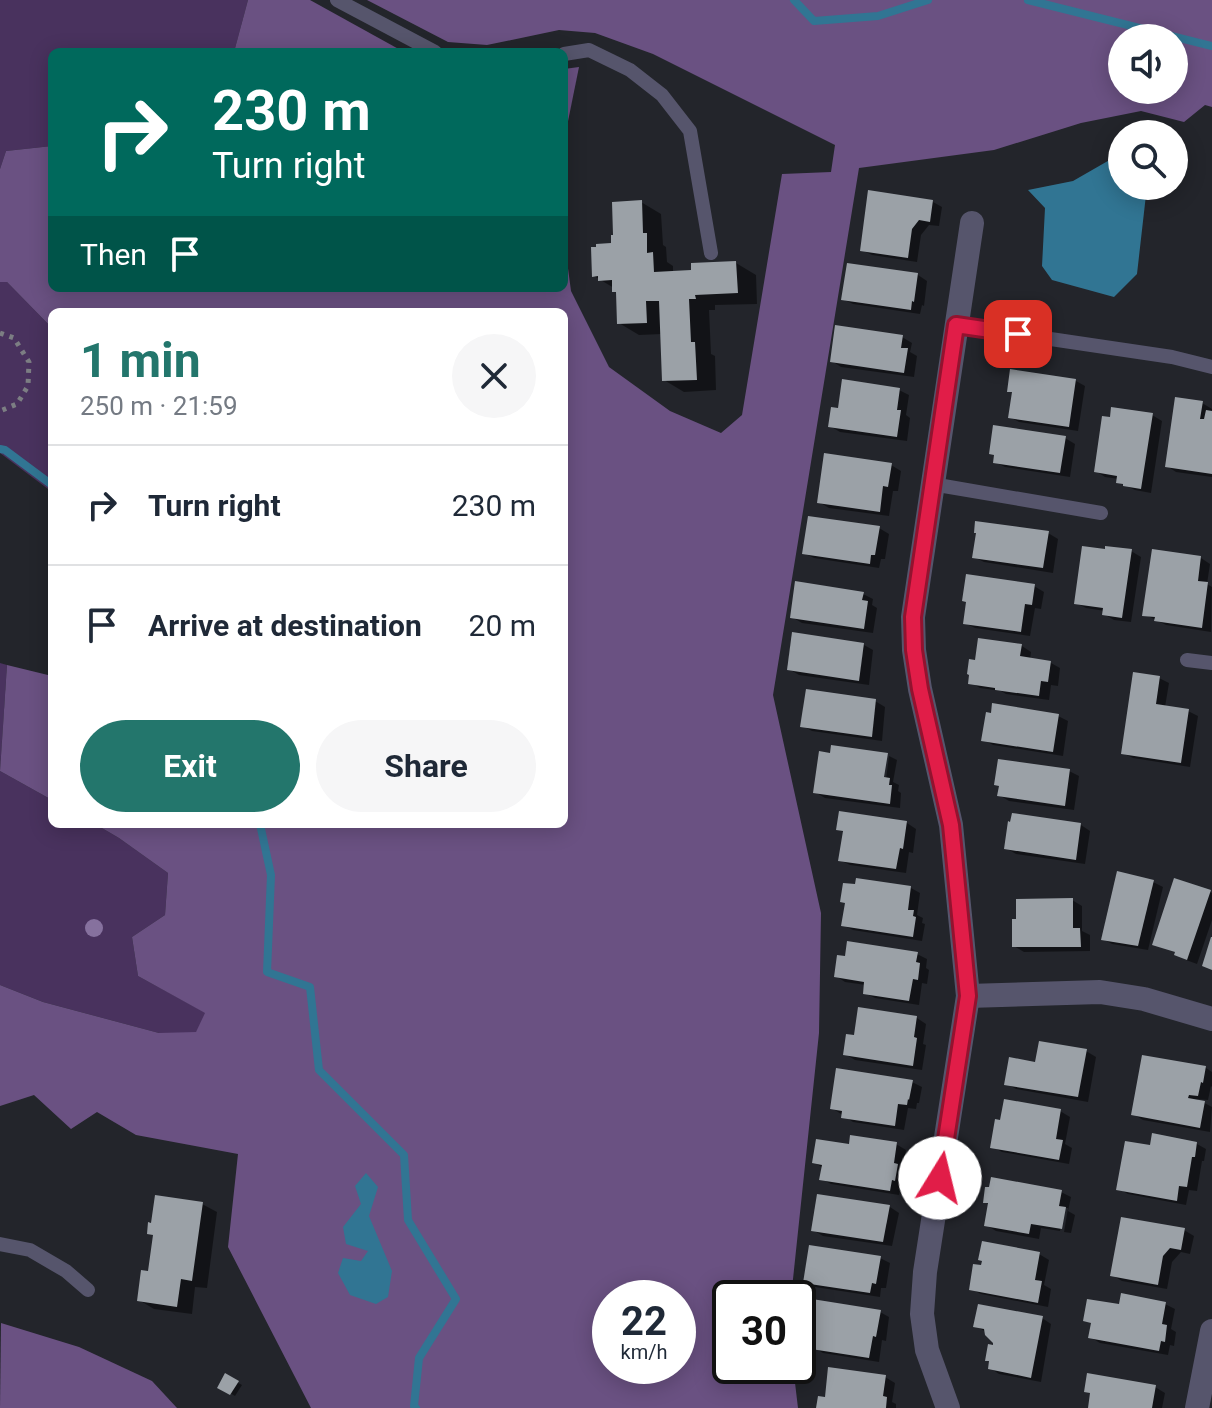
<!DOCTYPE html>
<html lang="en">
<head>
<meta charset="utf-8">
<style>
  body { margin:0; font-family:Roboto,sans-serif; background:#f6f6f7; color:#1f2937; height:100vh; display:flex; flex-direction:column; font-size:30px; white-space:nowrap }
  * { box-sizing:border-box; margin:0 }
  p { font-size:26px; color:#747a83 }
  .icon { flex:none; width:44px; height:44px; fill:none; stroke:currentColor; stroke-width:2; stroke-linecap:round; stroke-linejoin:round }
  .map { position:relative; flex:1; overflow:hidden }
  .drawer { position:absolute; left:48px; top:308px; width:520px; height:520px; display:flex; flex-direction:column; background:#fff; border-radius:12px; box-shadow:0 4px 20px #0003 }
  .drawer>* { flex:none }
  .banner { position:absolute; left:48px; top:48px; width:520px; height:244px; border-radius:12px; box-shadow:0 4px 20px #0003; background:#00695c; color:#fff; overflow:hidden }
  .controls { position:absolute; left:1108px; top:24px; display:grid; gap:16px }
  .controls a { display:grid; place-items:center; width:80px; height:80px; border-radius:50%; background:#fff; box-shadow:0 4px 20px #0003; font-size:40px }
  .speed { position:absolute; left:592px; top:1280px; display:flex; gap:16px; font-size:40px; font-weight:700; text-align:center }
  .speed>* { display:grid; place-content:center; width:104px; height:104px; border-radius:50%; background:#fff; box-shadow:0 4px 20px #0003; line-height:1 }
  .speed small { font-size:20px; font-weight:400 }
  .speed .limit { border:4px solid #111; border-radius:12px; background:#fff; color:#111 }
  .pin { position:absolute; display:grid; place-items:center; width:68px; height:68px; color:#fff; margin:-34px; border-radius:16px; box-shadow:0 4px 12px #0006 }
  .me { position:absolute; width:88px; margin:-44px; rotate:9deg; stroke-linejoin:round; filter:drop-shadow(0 0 6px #0008) }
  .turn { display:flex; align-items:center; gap:28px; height:168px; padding:0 32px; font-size:36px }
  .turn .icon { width:104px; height:104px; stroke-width:2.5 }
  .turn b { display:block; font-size:56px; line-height:68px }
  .then { display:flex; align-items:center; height:76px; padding:0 32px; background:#0003; gap:16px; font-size:30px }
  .round { display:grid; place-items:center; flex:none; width:84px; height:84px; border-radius:42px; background:#f6f6f7 }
  .overview { display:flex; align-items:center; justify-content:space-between; height:136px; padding:0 32px }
  h1 { font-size:48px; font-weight:700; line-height:60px; color:#23766c }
  .button { display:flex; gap:16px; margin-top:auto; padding:16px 32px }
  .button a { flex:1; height:92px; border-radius:48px; background:#23766c; color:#fff; font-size:32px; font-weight:700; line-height:92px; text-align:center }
  .button a+a { background:#f6f6f7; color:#1f2937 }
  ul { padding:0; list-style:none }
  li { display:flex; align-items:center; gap:24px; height:120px; padding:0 32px; border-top:2px solid #e0e1e3 }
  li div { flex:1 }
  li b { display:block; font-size:30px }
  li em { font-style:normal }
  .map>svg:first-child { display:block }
  .green { fill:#49325e }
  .forest { fill:#6a5182; fill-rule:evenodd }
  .water { fill:#317593 }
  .shadow { fill:#0007 }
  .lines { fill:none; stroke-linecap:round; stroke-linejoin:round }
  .stream { stroke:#317593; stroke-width:8 }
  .building { fill:#9ba1a7 }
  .path { stroke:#7c7e83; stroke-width:5; stroke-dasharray:4 6; stroke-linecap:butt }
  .service { stroke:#56556c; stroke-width:14 }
  .minor { stroke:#56556c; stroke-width:24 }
  .tree { fill:#86719e }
  .route-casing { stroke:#92132f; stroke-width:20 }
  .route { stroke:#e11d48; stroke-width:14 }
</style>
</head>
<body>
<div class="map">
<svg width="1212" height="1408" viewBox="0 0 1212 1408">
  <rect width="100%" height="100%" fill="#23252b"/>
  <!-- green -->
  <g class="green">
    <polygon points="0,0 248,0 234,52 52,52 52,146 6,151 0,169"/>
    <polygon points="0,282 7,282 52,328 52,492 0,453"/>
    <polygon points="0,663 7,665 0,771 52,800 52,824 95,824 119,838 168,873 165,915 132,937 138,976 206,1013 196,1033 159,1033 43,1002 0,985"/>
  </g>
  <!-- forest -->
  <g class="forest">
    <polygon points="248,0 310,0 404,52 234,52"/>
    <path d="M 367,0 L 1212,0 L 1212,107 L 1205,105 L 1184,122 L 1141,111 L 1081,123 L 994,150 L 859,168 L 773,695 L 821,913 L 819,1033 L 791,1298 L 730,1298 L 730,1366 L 793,1366 L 798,1408 L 311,1408 L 228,1247 L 238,1154 L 136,1135 L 97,1112 L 71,1129 L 34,1095 L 0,1106 L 0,985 L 43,1002 L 159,1033 L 196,1032 L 205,1013 L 138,976 L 132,937 L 165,915 L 168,873 L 119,838 L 95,824 L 564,824 L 564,312 L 52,312 L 52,328 L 7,282 L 0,282 L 0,169 L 6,151 L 52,146 L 52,288 L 564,288 L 564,238 L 571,291 L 609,367 L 670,411 L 721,433 L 742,415 L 782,174 L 831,172 L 835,145 L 653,54 L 595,33 L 559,30 L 487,45 L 448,42 ZM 1122,38 L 1174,38 L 1174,90 L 1122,90 ZM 610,1298 L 678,1298 L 678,1366 L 610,1366 Z"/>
    <polygon points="579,67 564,141 564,69"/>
    <polygon points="7,665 52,676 52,800 0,771"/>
    <polygon points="1,1323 79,1347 152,1381 177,1408 0,1408"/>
  </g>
  <!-- water -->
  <g class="water">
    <polygon points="1120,154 1122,156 1122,186 1147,186 1137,274 1114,297 1052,280 1042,266 1045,208 1028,190 1073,181"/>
    <polygon points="366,1173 378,1187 369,1216 392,1271 388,1297 376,1304 350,1295 338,1273 343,1258 361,1261 368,1251 346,1244 343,1227 361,1204 355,1186"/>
  </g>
  <!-- shadow -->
  <g class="shadow">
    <polygon points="641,202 661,214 663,245 666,247 667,262 673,266 673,273 693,272 736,263 756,275 757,304 715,305 715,310 709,310 711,354 715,356 716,390 684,392 664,380 662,334 639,335 619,323 618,293 614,288 594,276"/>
    <polygon points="933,202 942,207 939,226 929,225 921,235 917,262 872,255 862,250"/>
    <polygon points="848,266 918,275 927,281 924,306 922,305 920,314 853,304 843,299"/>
    <polygon points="902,337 912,343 910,352 917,356 914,377 841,367 832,361"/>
    <polygon points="1076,381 1085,386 1078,431 1019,422 1010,417 1014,393 1009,391"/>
    <polygon points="899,390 909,395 906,415 910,418 907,441 840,432 830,426 840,410"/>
    <polygon points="1202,403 1212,409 1212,477 1176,472 1167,466"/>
    <polygon points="1152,415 1162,421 1151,493 1135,490 1118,482 1119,479 1105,477 1096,471"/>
    <polygon points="1065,438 1075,444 1070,477 1005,467 995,462"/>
    <polygon points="891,465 901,471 898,491 893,491 889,516 829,508 819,502"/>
    <polygon points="879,528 889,534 885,559 881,559 879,568 814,558 804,553"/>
    <polygon points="978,533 1048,533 1058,539 1053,573 984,562 974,557"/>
    <polygon points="1131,551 1141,557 1131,622 1114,620 1104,614 1105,611 1086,608 1076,603"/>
    <polygon points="1201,558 1210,564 1207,584 1212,587 1211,632 1166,625 1144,614"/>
    <polygon points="1034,586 1044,592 1041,609 1035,608 1030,636 975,628 965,623"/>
    <polygon points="863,594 873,599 872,605 877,608 873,633 802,623 792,617"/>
    <polygon points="794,635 864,645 873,650 869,685 799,675 789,669"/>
    <polygon points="980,640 1022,646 1031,652 1030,660 1051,663 1060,668 1058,686 1051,685 1049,700 1006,694 1001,691 980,688 970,682"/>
    <polygon points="1159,678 1169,683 1165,707 1188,711 1198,716 1190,767 1133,758 1123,753"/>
    <polygon points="875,701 885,707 882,741 812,731 803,726"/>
    <polygon points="1058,716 1068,721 1063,756 993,745 984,740"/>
    <polygon points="833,747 888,755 885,755 881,786 885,787 889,756 897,760 893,782 899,785 898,791 901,793 900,808 825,798 815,792 821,753 832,755"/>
    <polygon points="1069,771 1079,776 1074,810 1009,801 999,795"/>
    <polygon points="840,813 907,823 916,829 913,853 909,852 906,873 850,865 840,860 845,833 838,829"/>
    <polygon points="1081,825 1090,831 1085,864 1016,854 1006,848"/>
    <polygon points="1153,882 1163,887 1148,950 1112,944 1103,939"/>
    <polygon points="911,888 920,893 917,915 923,918 922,923 925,924 922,941 853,930 843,925"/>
    <polygon points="1210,892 1212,893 1212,920 1197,964 1186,960 1177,953 1155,944"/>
    <polygon points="1072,900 1082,906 1082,931 1090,935 1090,951 1024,952 1014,946"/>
    <polygon points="917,954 927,959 926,968 929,970 927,984 922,983 919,1005 875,998 865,993 866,985 845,982 836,976"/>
    <polygon points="917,1018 926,1024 923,1044 926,1045 922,1070 855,1060 845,1054 855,1037"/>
    <polygon points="1086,1051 1096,1057 1088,1102 1016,1089 1007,1084 1037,1064"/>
    <polygon points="1144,1057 1206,1068 1212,1072 1212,1087 1211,1086 1208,1100 1197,1099 1212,1107 1210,1132 1143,1120 1133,1114"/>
    <polygon points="912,1082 922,1087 919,1103 917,1103 916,1109 908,1108 904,1130 853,1122 832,1108"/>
    <polygon points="1060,1111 1070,1117 1065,1144 1072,1148 1069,1164 1002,1152 993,1147"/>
    <polygon points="1153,1136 1197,1144 1206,1149 1204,1161 1202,1161 1197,1191 1189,1190 1186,1205 1128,1194 1119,1189 1151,1147"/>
    <polygon points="896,1144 906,1150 903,1169 907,1171 905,1185 901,1184 899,1195 831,1184 822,1179 823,1168 814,1162 851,1147"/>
    <polygon points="1061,1192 1071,1197 1068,1211 1075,1215 1071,1233 1064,1232 1068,1208 1064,1208 1060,1231 1041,1228 1039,1239 996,1231 986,1225 990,1205 985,1202"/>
    <polygon points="819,1196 890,1207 899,1213 892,1246 823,1236 813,1230"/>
    <polygon points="202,1204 217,1212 207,1288 195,1287 192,1314 154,1309 139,1300 150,1273 155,1236 149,1233"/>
    <polygon points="1184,1230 1194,1236 1190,1254 1181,1252 1172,1262 1167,1289 1122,1281 1112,1275"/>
    <polygon points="1039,1254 1049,1260 1044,1285 1051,1289 1048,1307 981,1294 971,1289 983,1267"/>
    <polygon points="880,1258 890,1263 886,1288 881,1288 880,1297 815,1287 805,1282"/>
    <polygon points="1165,1304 1175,1309 1171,1329 1176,1332 1174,1346 1170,1345 1168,1355 1100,1343 1090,1337 1093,1324 1086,1320 1120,1307"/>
    <polygon points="880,1312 889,1317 886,1341 882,1340 879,1362 823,1353 813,1347 817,1321 811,1317"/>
    <polygon points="1042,1318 1051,1324 1041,1382 999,1374 990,1368 995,1342 986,1332 976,1326"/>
    <polygon points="226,1376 242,1385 235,1396 220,1387"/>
    <polygon points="885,1377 895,1383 892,1402 896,1404 896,1408 818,1408 826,1399"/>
    <polygon points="1155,1387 1165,1393 1162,1408 1090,1408 1092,1394 1086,1391"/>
  </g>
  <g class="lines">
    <!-- stream -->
    <g class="stream">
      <polyline points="794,0 814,21 878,16 928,0"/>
      <polyline points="1028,0 1212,46"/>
      <polyline points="0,449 5,450 52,485"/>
      <polyline points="260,824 271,875 267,972 310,987 319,1070 404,1155 408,1220 456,1299 419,1358 414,1406 416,1408"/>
    </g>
  </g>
  <!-- building -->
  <g class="building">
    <polygon points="868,190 933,200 930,222 919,220 912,229 908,258 860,251"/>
    <polygon points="642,200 643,233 647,233 647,253 653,252 654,272 691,270 691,263 736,261 738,293 695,295 696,299 689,299 691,342 695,342 697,380 662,381 659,301 646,301 647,323 617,324 616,292 612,292 612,280 598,281 598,276 592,277 591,247 596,247 596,244 611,243 611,235 613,235 612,202"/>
    <polygon points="847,263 918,273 914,302 912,301 911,310 841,300"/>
    <polygon points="835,325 903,335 901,348 908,348 904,373 830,362"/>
    <polygon points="1010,369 1076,379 1069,427 1008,418 1012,392 1007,392"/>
    <polygon points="842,379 900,388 897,410 901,410 897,437 828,427 831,407 838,408"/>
    <polygon points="1175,397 1203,401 1200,419 1204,419 1206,410 1212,411 1212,474 1165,467"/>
    <polygon points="1111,407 1153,413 1141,489 1123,486 1123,484 1116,483 1117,476 1094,472 1102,416 1110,417"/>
    <polygon points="993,425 1066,436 1060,473 993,463 994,455 989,454"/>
    <polygon points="824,453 892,463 888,487 883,486 880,512 817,503"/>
    <polygon points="808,516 880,526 875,555 871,555 870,564 802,554"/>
    <polygon points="975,521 1049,531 1043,568 972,558 976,533 974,533"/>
    <polygon points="1082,546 1105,549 1105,546 1132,549 1122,618 1102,615 1103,608 1074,604"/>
    <polygon points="1152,549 1201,556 1198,581 1208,582 1202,628 1154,621 1155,617 1142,616"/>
    <polygon points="966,574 1035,584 1032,605 1025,604 1021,632 963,624 966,602 962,601"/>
    <polygon points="795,581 864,592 862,600 868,601 864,629 790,618"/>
    <polygon points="792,632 864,643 859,681 787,670"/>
    <polygon points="978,638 1022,644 1020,656 1051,661 1048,682 1041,681 1039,696 995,690 995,688 968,684 969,675 967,674 969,659 975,660"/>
    <polygon points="1133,672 1160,676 1156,704 1189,709 1181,763 1121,754"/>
    <polygon points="806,689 876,699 872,737 800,727"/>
    <polygon points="992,703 1059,714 1053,752 981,741 986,712 991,713"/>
    <polygon points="831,745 888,753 884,777 890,778 889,785 892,785 890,804 813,793 819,751 830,753"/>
    <polygon points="998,759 1070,769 1065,806 997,796 999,786 994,785"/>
    <polygon points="839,811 907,821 903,849 900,848 896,869 838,861 843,831 836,830"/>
    <polygon points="1012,813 1081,823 1076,860 1004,849 1008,821 1010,822"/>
    <polygon points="1117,871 1154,880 1138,946 1101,940"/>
    <polygon points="856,878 911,886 908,910 914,910 913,916 916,917 913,937 841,926 845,903 840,902 843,883 855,884"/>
    <polygon points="1174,878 1211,890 1187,960 1174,955 1175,952 1152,945"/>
    <polygon points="1073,898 1073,928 1080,928 1081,947 1012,947 1012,919 1016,919 1016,899"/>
    <polygon points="1211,937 1212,937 1212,970 1202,966"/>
    <polygon points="847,941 918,952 916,962 920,963 918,980 913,979 909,1001 863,994 864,982 834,977 837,955 845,956"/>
    <polygon points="858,1007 917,1016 914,1037 917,1038 913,1066 843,1055 846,1034 854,1035"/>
    <polygon points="1039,1041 1087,1049 1078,1097 1004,1085 1009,1057 1035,1062"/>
    <polygon points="1142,1055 1206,1066 1203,1083 1201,1082 1198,1096 1189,1095 1188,1098 1205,1101 1200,1128 1131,1115"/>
    <polygon points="836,1068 913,1080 909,1100 908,1099 907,1105 898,1104 895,1126 841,1118 842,1111 830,1109"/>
    <polygon points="1004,1099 1061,1109 1056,1139 1063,1140 1059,1160 990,1148 995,1119 1000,1120"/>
    <polygon points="1152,1133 1197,1142 1195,1157 1192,1157 1187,1187 1179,1186 1177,1201 1116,1190 1125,1141 1150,1145"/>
    <polygon points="850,1135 897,1142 894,1163 898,1164 895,1181 892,1180 890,1191 819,1180 822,1165 812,1163 816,1139 849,1144"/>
    <polygon points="991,1177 1062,1190 1059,1206 1066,1207 1062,1229 1031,1224 1029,1234 984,1226 988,1203 983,1203 985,1187 989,1187"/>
    <polygon points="817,1194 890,1205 883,1242 811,1231"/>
    <polygon points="155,1195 203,1202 192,1281 181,1279 177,1307 137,1301 141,1270 148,1271 153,1235 147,1234 148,1222 151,1223"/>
    <polygon points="1121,1217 1185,1228 1181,1250 1170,1248 1163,1256 1158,1285 1110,1276"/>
    <polygon points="982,1241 1040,1252 1035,1280 1042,1281 1038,1303 969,1290 973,1264 981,1265 982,1261 978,1260"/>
    <polygon points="809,1245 881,1256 876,1284 872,1283 870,1293 803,1283"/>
    <polygon points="1121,1293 1166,1302 1162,1324 1167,1325 1165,1342 1161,1341 1159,1351 1088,1338 1091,1323 1083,1321 1087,1299 1119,1304"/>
    <polygon points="812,1299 881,1310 876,1337 873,1336 869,1358 811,1349 816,1319 809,1318"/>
    <polygon points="978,1304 1043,1316 1031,1378 988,1369 989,1361 985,1361 988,1344 993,1345 993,1343 985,1335 984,1329 973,1327"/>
    <polygon points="828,1367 886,1375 883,1396 887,1397 886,1408 816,1408 818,1396 825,1397"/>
    <polygon points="225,1373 239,1381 230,1395 217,1388"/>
    <polygon points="1087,1373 1156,1385 1152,1408 1088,1408 1090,1393 1084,1392"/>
  </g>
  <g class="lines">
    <!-- path -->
    <polyline class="path" points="0,333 14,338 29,362 28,386 17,404 0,411"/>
    <!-- service -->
    <g class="service">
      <polyline points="337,0 435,52"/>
      <polyline points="564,54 589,50 630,70 662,95 690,131 711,253"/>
      <polyline points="956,325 1172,357 1212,367"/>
      <polyline points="932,484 1101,513"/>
      <polyline points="1187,660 1212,663"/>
      <polyline points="0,1244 30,1250 66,1271 88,1290"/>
    </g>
    <!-- minor -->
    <g class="minor">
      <polyline points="968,996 1100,992 1144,999 1212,1019"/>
      <polyline points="948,1408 927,1350 922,1314 925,1272 968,996 951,825 920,689 914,650 913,617 972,223"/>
      <polyline points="1197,1408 1212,1331"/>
    </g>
  </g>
  <!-- trees -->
  <circle class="tree" cx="94" cy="928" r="9"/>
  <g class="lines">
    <defs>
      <polyline id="route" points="940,1178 968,996 951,825 920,689 914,650 913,617 956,325 1018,334"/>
    </defs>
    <!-- route casing -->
    <use href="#route" class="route-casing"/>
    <!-- route -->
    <use href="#route" class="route"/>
  </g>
</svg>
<div class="controls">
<a><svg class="icon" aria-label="sound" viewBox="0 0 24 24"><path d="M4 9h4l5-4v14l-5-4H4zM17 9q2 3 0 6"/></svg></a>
<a><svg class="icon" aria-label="search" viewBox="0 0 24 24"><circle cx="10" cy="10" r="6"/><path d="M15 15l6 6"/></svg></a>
</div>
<div class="speed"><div>22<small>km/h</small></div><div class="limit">30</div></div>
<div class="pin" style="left:1018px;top:334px;background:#d93025"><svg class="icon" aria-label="arrive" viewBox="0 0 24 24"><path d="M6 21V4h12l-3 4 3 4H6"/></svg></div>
<svg class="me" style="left:940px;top:1178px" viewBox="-20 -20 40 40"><circle r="19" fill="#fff"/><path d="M0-13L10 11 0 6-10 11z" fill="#e11d48"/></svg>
<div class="banner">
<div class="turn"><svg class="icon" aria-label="right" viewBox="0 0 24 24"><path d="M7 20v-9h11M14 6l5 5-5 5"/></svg><div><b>230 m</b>Turn right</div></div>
<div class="then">Then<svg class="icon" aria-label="arrive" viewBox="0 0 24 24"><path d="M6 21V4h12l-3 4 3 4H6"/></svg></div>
</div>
<section class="drawer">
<div class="overview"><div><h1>1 min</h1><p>250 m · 21:59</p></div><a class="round"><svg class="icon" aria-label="close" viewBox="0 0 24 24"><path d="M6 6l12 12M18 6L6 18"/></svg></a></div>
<ul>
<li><svg class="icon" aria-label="right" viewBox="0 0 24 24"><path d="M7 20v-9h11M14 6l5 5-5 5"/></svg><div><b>Turn right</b></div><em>230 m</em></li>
<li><svg class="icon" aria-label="arrive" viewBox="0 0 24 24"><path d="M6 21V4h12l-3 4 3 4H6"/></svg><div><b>Arrive at destination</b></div><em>20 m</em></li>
</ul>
<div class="button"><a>Exit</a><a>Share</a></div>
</section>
</div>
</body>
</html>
